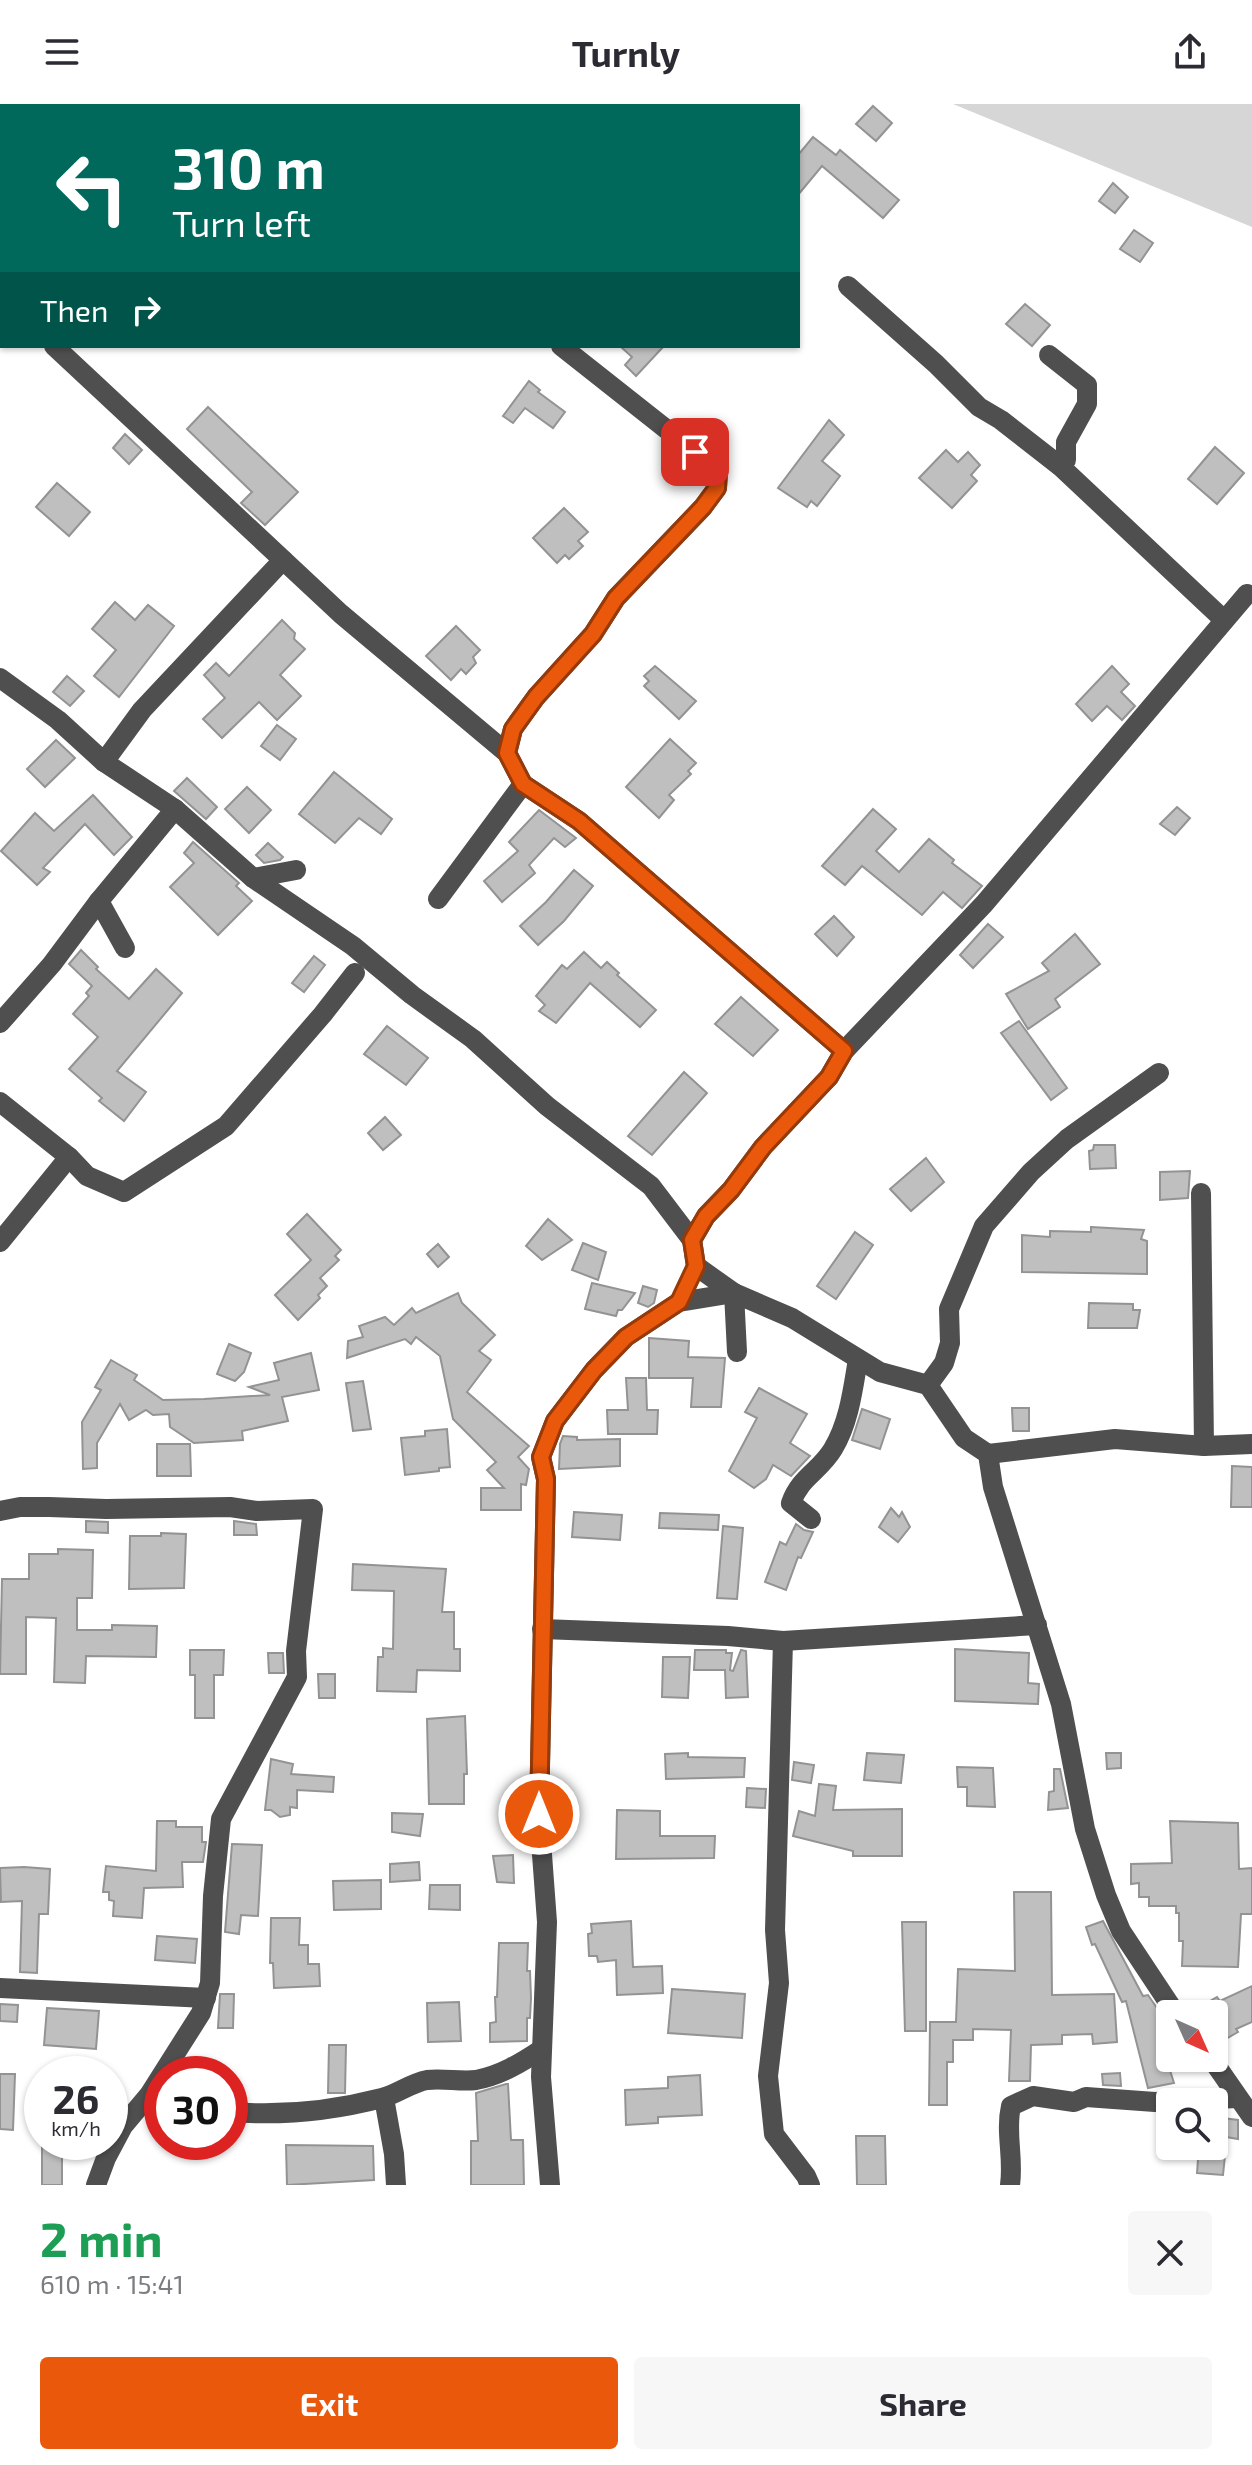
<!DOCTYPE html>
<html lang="en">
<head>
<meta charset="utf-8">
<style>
  body { margin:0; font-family:"Exo 2",sans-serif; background:#f7f7f7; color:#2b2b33; height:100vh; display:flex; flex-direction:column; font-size:30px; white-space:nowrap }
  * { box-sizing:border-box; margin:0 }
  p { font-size:26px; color:#7c7c81 }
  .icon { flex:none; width:44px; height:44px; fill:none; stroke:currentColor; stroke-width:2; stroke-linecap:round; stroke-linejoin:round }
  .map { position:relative; height:2081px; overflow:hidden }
  .details { display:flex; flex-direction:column; background:#fff; flex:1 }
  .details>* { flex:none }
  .hud { position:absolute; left:0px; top:0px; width:800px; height:244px; box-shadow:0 2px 6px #0004; background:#00695c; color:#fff; overflow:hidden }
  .needle { width:52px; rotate:135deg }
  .fabs { position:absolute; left:1156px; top:1896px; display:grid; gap:16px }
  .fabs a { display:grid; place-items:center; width:72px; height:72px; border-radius:8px; background:#fff; box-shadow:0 2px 6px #0004; font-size:40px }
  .speed { position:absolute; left:24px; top:1952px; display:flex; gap:16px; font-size:40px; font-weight:700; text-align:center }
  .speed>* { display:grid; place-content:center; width:104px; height:104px; border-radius:50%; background:#fff; box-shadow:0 2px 6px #0004; line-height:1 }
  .speed small { font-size:20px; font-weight:400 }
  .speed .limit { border:12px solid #d22; background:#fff; color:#111 }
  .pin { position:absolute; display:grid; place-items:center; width:68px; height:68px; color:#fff; margin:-34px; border-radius:16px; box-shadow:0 4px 12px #0006 }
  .me { position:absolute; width:88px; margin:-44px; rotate:0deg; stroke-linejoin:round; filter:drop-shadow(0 0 6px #0008) }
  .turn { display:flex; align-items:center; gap:28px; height:168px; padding:0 40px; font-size:36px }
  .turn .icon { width:104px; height:104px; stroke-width:2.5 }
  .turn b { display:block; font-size:56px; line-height:68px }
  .then { display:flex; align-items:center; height:76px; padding:0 40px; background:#0003; gap:16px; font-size:30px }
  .round { display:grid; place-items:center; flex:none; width:84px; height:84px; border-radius:8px; background:#f7f7f7 }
  .head { display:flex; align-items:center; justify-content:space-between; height:136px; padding:0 40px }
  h1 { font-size:48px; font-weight:700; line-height:60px; color:#1e9e55 }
  .cta { display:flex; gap:16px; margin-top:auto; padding:16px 40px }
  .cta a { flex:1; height:92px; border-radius:8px; background:#ea580c; color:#fff; font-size:32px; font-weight:700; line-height:92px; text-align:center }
  .cta a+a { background:#f7f7f7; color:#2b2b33 }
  header { display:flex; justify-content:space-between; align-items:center; height:104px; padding:0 40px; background:#fff; font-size:36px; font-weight:700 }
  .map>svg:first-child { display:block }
  .green { fill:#d6d6d6 }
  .building { fill:#bfbfbf; stroke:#939393; stroke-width:2 }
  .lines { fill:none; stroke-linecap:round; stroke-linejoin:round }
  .minor { stroke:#4f4f4f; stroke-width:20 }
  .route-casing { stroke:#983908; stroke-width:20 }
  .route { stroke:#ea580c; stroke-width:14 }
</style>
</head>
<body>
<header><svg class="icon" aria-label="menu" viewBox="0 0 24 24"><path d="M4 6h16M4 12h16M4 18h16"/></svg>Turnly<svg class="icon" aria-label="share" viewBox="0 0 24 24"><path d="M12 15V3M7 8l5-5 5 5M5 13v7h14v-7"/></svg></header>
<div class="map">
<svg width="1252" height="2081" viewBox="0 0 1252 2081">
  <rect width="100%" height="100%" fill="#fff"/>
  <!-- green -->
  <polygon class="green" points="953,0 1252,0 1252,123"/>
  <!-- building -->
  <g class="building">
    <polygon points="873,2 892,19 876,37 856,20"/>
    <polygon points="813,33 836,51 840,46 899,96 883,114 822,62 798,91 798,51"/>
    <polygon points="1113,79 1128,93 1115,109 1099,97"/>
    <polygon points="1134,126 1153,139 1140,158 1120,145"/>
    <polygon points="1025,200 1050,221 1032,242 1006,220"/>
    <polygon points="620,242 664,242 636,272 625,261 632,253"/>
    <polygon points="529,277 540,286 538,288 565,308 553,324 525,304 513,319 503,312"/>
    <polygon points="208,303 298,388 265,421 241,399 252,388 187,325"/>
    <polygon points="829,316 844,331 822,357 840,372 817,402 811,397 807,403 778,384"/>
    <polygon points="125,330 142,346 129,360 113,344"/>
    <polygon points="1215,343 1244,369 1217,400 1188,375"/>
    <polygon points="946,346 958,358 968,348 980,361 971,371 977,377 952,404 919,374"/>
    <polygon points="57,379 90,408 69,432 36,403"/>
    <polygon points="564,404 588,428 578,437 583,442 569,455 565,451 557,459 533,434"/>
    <polygon points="115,498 135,516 148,501 174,522 119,593 94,572 116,546 92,525"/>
    <polygon points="282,516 295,529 294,535 305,545 280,571 301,592 277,616 259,598 222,634 203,615 225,594 204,571 216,559 229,572"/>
    <polygon points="456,522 480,546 473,553 476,559 466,570 461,565 451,576 426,552"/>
    <polygon points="655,562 696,597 679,615 644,582 649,577 644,572"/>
    <polygon points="1112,562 1129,580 1121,588 1135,602 1122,616 1107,602 1092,617 1076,600"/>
    <polygon points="67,572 84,587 70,602 53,588"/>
    <polygon points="277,621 296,635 280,656 261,642"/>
    <polygon points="670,635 696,659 688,667 691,670 669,691 674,696 659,714 626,683"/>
    <polygon points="56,636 75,654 45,683 27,665"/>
    <polygon points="334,668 392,715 381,730 359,714 335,739 299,710"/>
    <polygon points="187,674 217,703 206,715 174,687"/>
    <polygon points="247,683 271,706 249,729 225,705"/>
    <polygon points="93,691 132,733 114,751 85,720 43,764 50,768 37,781 1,747 35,709 54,727"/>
    <polygon points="1177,703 1190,714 1175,731 1160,720"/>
    <polygon points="873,705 896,725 876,747 899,768 929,735 954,756 952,759 982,782 962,804 943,788 922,811 862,762 845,781 822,762"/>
    <polygon points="539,706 576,734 565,743 554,734 529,761 535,769 502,798 484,777 518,747 509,738"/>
    <polygon points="193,738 239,779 236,782 252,797 218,831 170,783 194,759 184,749"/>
    <polygon points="268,739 283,753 280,756 264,759 256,751"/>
    <polygon points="574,766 593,782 564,817 538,841 520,822 546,798"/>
    <polygon points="834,812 854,833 837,852 815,830"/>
    <polygon points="988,820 1003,833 973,864 960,851"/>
    <polygon points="1075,830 1100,860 1055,895 1060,903 1028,925 1006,890 1049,867 1042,859"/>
    <polygon points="81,846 98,863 96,865 129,895 156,865 182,889 117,967 146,988 124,1017 99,997 102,994 69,965 98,933 73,910 89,892 86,889 92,882 69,860"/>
    <polygon points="584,848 601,864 607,858 619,869 617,871 656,906 640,923 590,879 556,919 539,907 545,901 536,892 562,861 567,865"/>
    <polygon points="314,852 325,861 304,888 292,879"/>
    <polygon points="741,893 778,926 753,952 715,920"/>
    <polygon points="1019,917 1067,984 1051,996 1001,929"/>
    <polygon points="387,922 428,954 406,981 364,950"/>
    <polygon points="684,968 707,989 652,1051 628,1032"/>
    <polygon points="385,1013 401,1031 383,1046 368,1029"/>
    <polygon points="1094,1041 1115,1041 1116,1064 1090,1065 1089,1047 1093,1046"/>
    <polygon points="926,1054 944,1078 911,1107 890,1085"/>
    <polygon points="1190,1067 1188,1094 1160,1096 1160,1068"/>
    <polygon points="307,1110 341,1146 335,1152 339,1156 320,1174 327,1182 318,1191 320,1194 298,1216 275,1191 311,1156 287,1130"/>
    <polygon points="548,1115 572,1136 542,1156 526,1142"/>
    <polygon points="1091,1123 1144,1126 1141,1135 1147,1137 1147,1170 1022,1168 1022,1131 1050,1133 1050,1127 1091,1128"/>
    <polygon points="855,1128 873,1141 836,1195 817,1182"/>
    <polygon points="583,1139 606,1148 598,1176 572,1166"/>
    <polygon points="438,1140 449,1153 438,1163 427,1150"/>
    <polygon points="592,1179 635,1189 622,1206 618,1206 616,1212 585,1205"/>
    <polygon points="643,1182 657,1186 654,1199 648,1203 638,1199"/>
    <polygon points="458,1189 462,1199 495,1231 479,1247 491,1256 467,1288 529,1342 518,1353 529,1365 526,1381 521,1380 521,1406 481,1406 481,1384 504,1384 487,1366 496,1358 453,1315 440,1252 416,1233 411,1240 405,1235 347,1254 348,1237 363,1233 359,1222 385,1213 394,1221 412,1204 416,1209"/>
    <polygon points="1089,1199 1133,1200 1133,1206 1140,1206 1137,1224 1088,1224"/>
    <polygon points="649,1234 689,1237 688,1253 725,1254 721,1303 691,1303 693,1274 649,1274"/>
    <polygon points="229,1240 251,1249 244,1268 235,1277 217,1270"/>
    <polygon points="311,1249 319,1286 282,1293 288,1317 242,1327 243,1336 194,1339 170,1323 169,1310 153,1311 146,1306 129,1316 120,1300 97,1339 97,1364 83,1365 82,1318 101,1286 95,1283 111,1256 137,1271 134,1276 163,1296 204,1295 270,1291 249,1283 279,1276 274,1259"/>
    <polygon points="626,1274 646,1274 647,1306 658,1306 657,1330 608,1330 607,1306 628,1306"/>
    <polygon points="363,1277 371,1325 353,1327 346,1279"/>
    <polygon points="759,1284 807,1310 790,1339 810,1352 791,1372 773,1361 766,1375 754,1384 729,1367 757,1314 745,1308"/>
    <polygon points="1012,1304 1029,1304 1029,1327 1013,1327"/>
    <polygon points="862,1305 890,1315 880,1345 852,1336"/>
    <polygon points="447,1325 450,1363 439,1364 439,1367 405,1371 401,1334 425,1332 425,1327"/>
    <polygon points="563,1332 577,1333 577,1336 620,1335 620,1362 559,1365 560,1340"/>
    <polygon points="157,1340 190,1340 191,1372 157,1372"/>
    <polygon points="1232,1362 1252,1363 1252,1403 1231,1403"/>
    <polygon points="891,1404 899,1413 902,1408 910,1423 898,1438 879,1423"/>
    <polygon points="574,1408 622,1411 620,1436 572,1433"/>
    <polygon points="660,1409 719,1411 718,1426 659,1424"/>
    <polygon points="86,1417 108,1418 108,1429 86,1428"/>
    <polygon points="234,1417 256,1420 257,1431 234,1431"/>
    <polygon points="796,1420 804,1426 813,1428 801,1454 798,1453 786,1486 765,1478 780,1438 786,1441"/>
    <polygon points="723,1422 743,1424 737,1495 717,1494"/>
    <polygon points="161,1429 186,1430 184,1484 129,1485 130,1432 161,1432"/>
    <polygon points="58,1445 93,1446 92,1494 77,1494 77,1526 112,1526 112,1521 157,1522 156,1553 86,1552 85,1579 54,1578 56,1514 26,1513 26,1570 0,1570 2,1475 29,1475 29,1450 58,1450"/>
    <polygon points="353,1460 446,1465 442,1508 454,1508 454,1545 460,1545 460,1567 417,1566 416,1588 377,1587 378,1553 383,1553 383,1544 393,1545 394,1487 352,1486"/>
    <polygon points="955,1545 1029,1549 1028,1579 1039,1580 1038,1600 955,1597"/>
    <polygon points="190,1546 224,1546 223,1571 214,1571 214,1614 195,1614 195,1571 190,1571"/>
    <polygon points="695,1546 726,1546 726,1549 732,1549 730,1566 733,1567 741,1546 746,1547 748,1593 726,1594 725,1566 694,1566"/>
    <polygon points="268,1549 283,1549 284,1569 269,1569"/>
    <polygon points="663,1553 690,1553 688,1594 662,1593"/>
    <polygon points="318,1570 335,1570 335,1594 319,1594"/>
    <polygon points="465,1612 467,1670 464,1670 464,1700 429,1700 427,1615"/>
    <polygon points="688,1649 688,1653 745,1654 744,1673 666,1675 665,1650"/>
    <polygon points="867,1649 904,1651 901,1679 864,1676"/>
    <polygon points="1106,1649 1121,1649 1121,1664 1107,1665"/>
    <polygon points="271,1655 293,1660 291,1670 334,1673 333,1688 297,1686 297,1704 290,1703 290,1711 280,1713 271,1706 265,1706"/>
    <polygon points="794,1658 814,1661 811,1679 792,1676"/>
    <polygon points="957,1663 993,1664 995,1703 967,1702 967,1683 958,1683"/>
    <polygon points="1054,1665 1060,1665 1068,1704 1048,1706 1049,1688 1054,1687"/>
    <polygon points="819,1680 836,1682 833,1706 902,1705 902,1752 853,1752 853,1747 793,1732 799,1707 815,1712"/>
    <polygon points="747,1684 766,1685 765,1704 746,1703"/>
    <polygon points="617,1706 660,1707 660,1732 715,1732 714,1754 616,1755"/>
    <polygon points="392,1709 423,1710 420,1732 392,1728"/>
    <polygon points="157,1717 176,1717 176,1723 202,1723 202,1738 206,1738 203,1758 182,1758 183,1783 144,1784 142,1814 113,1812 114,1797 109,1796 109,1788 103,1788 106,1762 156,1767"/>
    <polygon points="1170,1717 1238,1719 1239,1765 1252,1764 1252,1810 1241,1810 1238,1863 1182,1862 1183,1837 1179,1837 1179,1809 1176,1809 1176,1802 1149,1802 1149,1793 1139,1793 1139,1779 1131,1780 1131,1760 1172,1759"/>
    <polygon points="232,1740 262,1741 258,1812 241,1811 239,1830 225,1828"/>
    <polygon points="513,1751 514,1779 497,1778 493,1752"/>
    <polygon points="419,1758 420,1776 390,1778 390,1760"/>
    <polygon points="24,1763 50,1765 48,1810 39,1810 37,1869 20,1868 22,1797 1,1798 0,1764"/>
    <polygon points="381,1776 381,1805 334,1806 333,1777"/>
    <polygon points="430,1781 460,1781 460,1806 429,1805"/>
    <polygon points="1014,1788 1051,1788 1052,1891 1114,1890 1117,1938 1093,1940 1092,1930 1062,1931 1062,1940 1031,1941 1030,1977 1009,1977 1011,1926 973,1925 973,1936 953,1936 953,1958 947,1958 947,2001 929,2001 930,1918 956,1918 958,1865 1015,1867"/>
    <polygon points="271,1814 300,1814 299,1841 308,1841 308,1860 319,1860 320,1882 274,1884 273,1859 270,1859"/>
    <polygon points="631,1817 633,1863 662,1862 663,1889 617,1891 616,1856 598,1858 597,1852 589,1852 588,1830 592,1829 591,1820"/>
    <polygon points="1103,1817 1143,1892 1148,1891 1157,1904 1162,1941 1174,1979 1148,1984 1126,1897 1122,1898 1095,1840 1092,1841 1086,1823"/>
    <polygon points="902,1818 926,1818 926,1927 905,1927"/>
    <polygon points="157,1832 197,1835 195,1859 155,1856"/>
    <polygon points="499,1839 528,1839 527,1867 530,1867 531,1894 530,1914 527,1914 527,1937 490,1938 490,1919 496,1918 495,1893 497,1893"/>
    <polygon points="1252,1882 1252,1918 1236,1925 1238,1928 1226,1935 1214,1916 1214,1910 1210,1910 1205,1900 1217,1893 1220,1897"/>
    <polygon points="672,1885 745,1890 742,1934 668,1929"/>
    <polygon points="220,1890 234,1890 233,1924 218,1924"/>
    <polygon points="459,1898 461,1937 428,1938 427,1899"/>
    <polygon points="0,1900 18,1901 17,1918 0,1917"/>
    <polygon points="47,1904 99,1907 96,1945 44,1941"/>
    <polygon points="329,1941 346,1941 345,1989 328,1989"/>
    <polygon points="1120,1969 1121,1982 1103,1981 1102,1970"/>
    <polygon points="0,1970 15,1970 13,2026 0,2025"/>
    <polygon points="700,1971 702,2011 658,2013 658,2019 626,2021 625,1986 668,1984 668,1973"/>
    <polygon points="506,1980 508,1980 511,2036 523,2036 524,2081 471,2081 471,2037 478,2037 476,1989"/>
    <polygon points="1214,2013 1238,2016 1238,2035 1214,2031"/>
    <polygon points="856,2032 885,2032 886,2081 857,2081"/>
    <rect x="42" y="2038" width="20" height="43"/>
    <polygon points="286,2041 373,2042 374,2076 287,2081"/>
    <polygon points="1199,2042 1226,2042 1223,2071 1197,2069"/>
  </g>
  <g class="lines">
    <!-- minor -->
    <g class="minor">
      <polyline points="317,0 319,2"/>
      <polyline points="108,2 109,0"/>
      <polyline points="0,122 2,121"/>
      <polyline points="848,182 936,260 979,303 1001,316 1060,362 1224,516"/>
      <polyline points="0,192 2,193"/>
      <polyline points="54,242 341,510 507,649 523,680"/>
      <polyline points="1049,251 1087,281 1087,300 1066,338 1066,356 1060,362"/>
      <polyline points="0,574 58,616 104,658 175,705 253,774 353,842 412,891 473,935 547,1002 651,1082 692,1136 696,1162 734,1189 679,1198 626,1233 594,1266 555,1317 541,1353 546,1375 539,1710 547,1818 541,1973 550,2081"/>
      <polyline points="507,649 513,625 536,593 593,530 616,494 703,403 717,384 718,366 561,242"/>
      <polyline points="104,658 142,606 283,456"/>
      <polyline points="253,774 296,766"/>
      <polyline points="438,795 523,680 579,717 844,947"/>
      <polyline points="125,844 99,797 175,705"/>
      <polyline points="0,919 52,860 99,797"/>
      <polyline points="0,998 69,1053 0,1138"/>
      <polyline points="69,1053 87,1072 124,1088 226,1022 323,910 355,869"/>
      <polyline points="1201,1089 1204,1342"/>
      <polyline points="692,1136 706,1112 731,1086 763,1043 829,973 844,947 984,800 1247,490"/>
      <polyline points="737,1248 734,1189 792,1214 880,1268 928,1281 964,1334 988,1350 993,1383 1061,1600 1085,1725 1106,1791 1121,1827 1176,1910"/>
      <polyline points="928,1281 944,1259 950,1239 949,1205 984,1122 1031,1068 1067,1035 1159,969"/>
      <polyline points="988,1350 1115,1335 1204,1342 1252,1340"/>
      <polyline points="0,1407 20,1403 49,1403 106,1405 230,1403 257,1407 313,1405 296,1547 297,1573 221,1715 213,1792 210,1879 201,1909 149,1991 123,2022 106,2054 96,2081"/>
      <path d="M 811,1415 L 791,1399 C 800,1373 820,1367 833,1345 C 849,1319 853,1285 858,1255"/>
      <polyline points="542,1525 728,1532 783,1537 1037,1521"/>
      <polyline points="783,1537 775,1826 779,1879 768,1972 774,2030 806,2072 810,2081"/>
      <polyline points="0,1884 206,1894"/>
      <polyline points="1211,1954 1252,2013"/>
      <polyline points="384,1994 394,2050 396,2081"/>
      <path d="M 230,2008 C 281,2012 332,2007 382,1994 C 397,1990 411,1979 427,1976 C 443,1974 461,1978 476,1976 C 501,1971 521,1959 542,1945"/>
      <path d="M 1010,2081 C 1014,2054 1005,2028 1011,2002 L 1033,1992 L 1074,1998 L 1086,1993 L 1155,1998 L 1237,1994"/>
    </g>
  </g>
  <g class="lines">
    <defs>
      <polyline id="route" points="539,1710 546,1375 541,1353 555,1317 594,1266 626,1233 679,1198 696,1162 692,1136 706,1112 731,1086 763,1043 829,973 844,947 579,717 523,680 507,649 513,625 536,593 593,530 616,494 703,403 717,384 718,366 695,348"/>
    </defs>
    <!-- route casing -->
    <use href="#route" class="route-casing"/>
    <!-- route -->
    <use href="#route" class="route"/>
  </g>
</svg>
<div class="fabs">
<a><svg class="needle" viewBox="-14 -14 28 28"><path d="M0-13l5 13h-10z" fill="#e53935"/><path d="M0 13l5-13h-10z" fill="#7c7c81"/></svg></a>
<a><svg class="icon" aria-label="search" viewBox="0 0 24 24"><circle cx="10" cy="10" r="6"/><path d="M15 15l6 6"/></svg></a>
</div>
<div class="speed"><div>26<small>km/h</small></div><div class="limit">30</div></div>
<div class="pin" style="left:695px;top:348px;background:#d93025"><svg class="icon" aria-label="arrive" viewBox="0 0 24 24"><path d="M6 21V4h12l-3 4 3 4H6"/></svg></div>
<svg class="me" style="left:539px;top:1710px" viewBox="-20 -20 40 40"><circle r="17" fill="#ea580c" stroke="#fff" stroke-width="3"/><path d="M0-11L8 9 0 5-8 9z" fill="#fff"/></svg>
<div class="hud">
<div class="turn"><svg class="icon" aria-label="left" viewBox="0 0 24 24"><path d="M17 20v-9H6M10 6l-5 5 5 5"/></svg><div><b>310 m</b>Turn left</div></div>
<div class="then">Then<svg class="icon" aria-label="right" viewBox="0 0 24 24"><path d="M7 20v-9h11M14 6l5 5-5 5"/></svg></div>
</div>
</div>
<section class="details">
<div class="head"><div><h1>2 min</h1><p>610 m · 15:41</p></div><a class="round"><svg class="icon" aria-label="close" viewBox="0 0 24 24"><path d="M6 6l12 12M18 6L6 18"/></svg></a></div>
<div class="cta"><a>Exit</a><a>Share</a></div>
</section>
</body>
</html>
